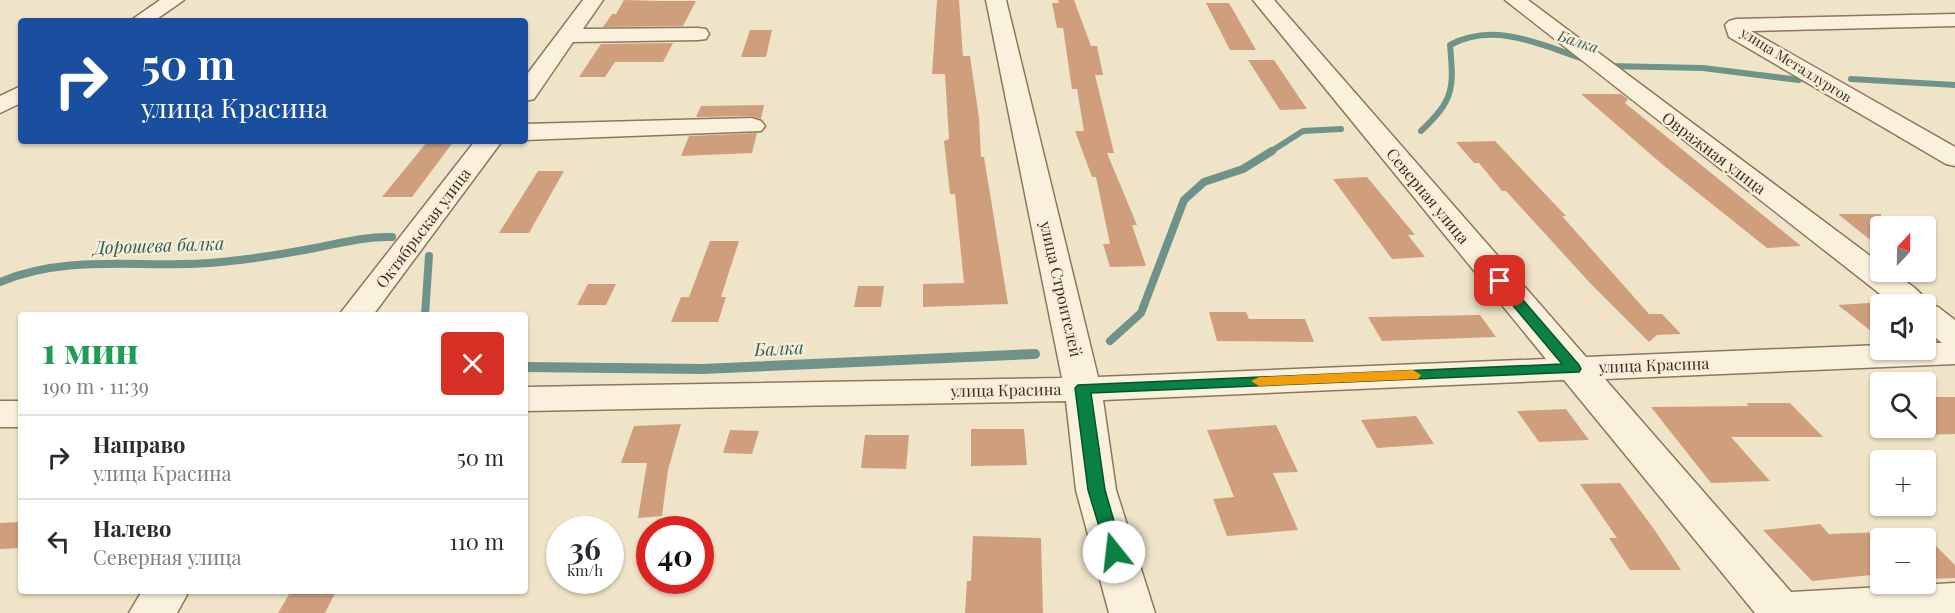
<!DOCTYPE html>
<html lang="ru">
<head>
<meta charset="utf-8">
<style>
  body { margin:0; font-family:"Playfair Display",serif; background:#f7f7f7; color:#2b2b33; height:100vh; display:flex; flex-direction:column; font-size:22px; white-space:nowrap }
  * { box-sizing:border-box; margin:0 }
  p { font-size:20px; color:#7c7c81 }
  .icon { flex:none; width:33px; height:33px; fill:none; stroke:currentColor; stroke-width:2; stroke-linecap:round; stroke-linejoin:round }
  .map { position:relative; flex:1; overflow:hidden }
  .side { position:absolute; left:18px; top:312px; width:510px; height:282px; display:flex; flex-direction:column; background:#fff; border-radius:6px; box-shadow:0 2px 4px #0004 }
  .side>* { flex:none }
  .guide { position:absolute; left:18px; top:18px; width:510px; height:126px; border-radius:6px; box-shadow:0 2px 4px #0004; background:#1a4fa0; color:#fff; overflow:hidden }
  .needle { width:39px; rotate:22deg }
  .buttons { position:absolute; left:1870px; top:216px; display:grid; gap:12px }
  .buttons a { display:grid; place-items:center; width:66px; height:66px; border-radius:6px; background:#fff; box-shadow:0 2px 4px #0004; font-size:30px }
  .speed { position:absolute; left:546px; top:516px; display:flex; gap:12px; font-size:30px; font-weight:700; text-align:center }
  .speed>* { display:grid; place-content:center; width:78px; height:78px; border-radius:50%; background:#fff; box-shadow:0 2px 4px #0004; line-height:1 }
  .speed small { font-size:15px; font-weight:400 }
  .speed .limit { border:9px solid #d22; background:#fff; color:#111 }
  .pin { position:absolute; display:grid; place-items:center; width:51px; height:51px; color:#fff; margin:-26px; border-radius:12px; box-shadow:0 3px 9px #0006 }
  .me { position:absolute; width:66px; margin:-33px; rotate:344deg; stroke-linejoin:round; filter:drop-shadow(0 0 4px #0008) }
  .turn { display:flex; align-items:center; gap:21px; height:126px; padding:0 24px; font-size:27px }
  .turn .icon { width:78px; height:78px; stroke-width:2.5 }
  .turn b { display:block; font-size:42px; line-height:51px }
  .round { display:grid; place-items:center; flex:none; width:63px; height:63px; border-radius:6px; background:#f7f7f7 }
  .headline { display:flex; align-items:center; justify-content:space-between; height:102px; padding:0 24px }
  h1 { font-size:36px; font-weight:800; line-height:45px; color:#1e9e55 }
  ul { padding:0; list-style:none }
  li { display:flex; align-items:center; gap:18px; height:84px; padding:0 24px; border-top:2px solid #e1e1e2 }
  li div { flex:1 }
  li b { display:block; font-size:22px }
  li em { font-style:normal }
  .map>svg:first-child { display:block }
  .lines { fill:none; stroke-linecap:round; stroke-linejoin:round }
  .stream-far2 { stroke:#6f938a; stroke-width:6 }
  .stream-far1 { stroke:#6f938a; stroke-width:8 }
  .stream { stroke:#6f938a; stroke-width:10 }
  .building { fill:#cf9f7d }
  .minor-casing { stroke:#8d765c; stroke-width:3 }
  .minor { fill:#faf1dc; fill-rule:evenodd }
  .route { fill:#0b8043; stroke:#07532c; stroke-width:1.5 }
  .slow { fill:#f59e0b }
  .labels { text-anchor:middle; stroke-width:4.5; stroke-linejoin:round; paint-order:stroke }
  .far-street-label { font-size:14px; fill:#3d2e20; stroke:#f7eed8 }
  .far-water-label { font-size:15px; font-style:italic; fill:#2f5d5a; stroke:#f7eed8 }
  .street-label { font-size:16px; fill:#3d2e20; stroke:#f7eed8 }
  .water-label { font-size:18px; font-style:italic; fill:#2f5d5a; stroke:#f7eed8 }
</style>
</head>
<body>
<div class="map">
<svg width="1955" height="613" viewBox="0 0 1955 613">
  <rect width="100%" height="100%" fill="#f0e4c8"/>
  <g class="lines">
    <!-- stream-far2 -->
    <g class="stream-far2">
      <polyline points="1608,66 1703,68 1799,80"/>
      <polyline points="1851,79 1955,85"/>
      <path d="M 1421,131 C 1454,100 1454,89 1450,45 C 1496,20 1545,47 1590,61"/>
      <polyline points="1270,152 1303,131 1341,129"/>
    </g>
    <!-- stream-far1 -->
    <g class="stream-far1">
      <path d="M 0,282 C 70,252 147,270 221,262 C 252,259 284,254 315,248 C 341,243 366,236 392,237"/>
      <polyline points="425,315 429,256"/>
      <polyline points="1110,341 1141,313 1184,200 1204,182 1243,169 1272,151"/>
    </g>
    <!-- stream -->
    <polyline class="stream" points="525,367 703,369 1035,354"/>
  </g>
  <!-- building -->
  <g class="building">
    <polygon points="624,0 660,1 696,1 683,26 603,27 612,14 616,14"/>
    <polygon points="937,0 959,0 963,56 970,56 979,118 981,157 984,157 1008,304 923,307 923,284 964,283 955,194 950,194 944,141 949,139 945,74 932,74"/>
    <polygon points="1058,0 1074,0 1091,46 1097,46 1103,75 1095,75 1114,153 1107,153 1137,225 1132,225 1146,266 1110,267 1103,244 1110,244 1096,177 1092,177 1075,131 1084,131 1077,89 1072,89 1063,28 1057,28 1052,3 1059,3"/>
    <polygon points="1206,3 1229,3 1256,50 1230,50"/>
    <polygon points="750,30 772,30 766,57 741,57"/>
    <polygon points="673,43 663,62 615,62 605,77 579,77 601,44"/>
    <polygon points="1248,60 1274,60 1307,109 1280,110"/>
    <polygon points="1581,94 1621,94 1628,99 1625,103 1801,246 1767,248 1663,165"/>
    <polygon points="764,105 761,119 752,116 696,117 701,106"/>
    <polygon points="757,133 752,153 681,156 689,136"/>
    <polygon points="454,141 412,197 382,197 427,142"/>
    <polygon points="1495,141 1566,216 1562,216 1649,314 1662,314 1681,334 1657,335 1649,342 1590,283 1506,191 1502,191 1479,163 1474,163 1456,142"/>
    <polygon points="538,171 564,171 529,233 499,233"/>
    <polygon points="1367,177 1415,235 1408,235 1425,257 1392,259 1333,179"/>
    <polygon points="1838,214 1881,214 1881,248 1864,235"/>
    <polygon points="710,241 739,241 721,297 726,297 718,322 671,322 681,297 689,297"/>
    <polygon points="588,284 616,284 606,305 577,305"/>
    <polygon points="858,286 884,286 881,307 854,307"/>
    <polygon points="1881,302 1881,339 1838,305 1868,303"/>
    <polygon points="1209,312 1246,312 1249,319 1305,319 1314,342 1217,341"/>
    <polygon points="1480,315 1496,337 1382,341 1368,317"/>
    <polygon points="1926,397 1955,397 1955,434 1926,435"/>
    <polygon points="1746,403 1790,403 1823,437 1731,437 1770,481 1711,483 1651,407 1749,406"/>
    <polygon points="1566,409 1589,440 1539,442 1517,411"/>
    <polygon points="1416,416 1434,444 1377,448 1361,420"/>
    <polygon points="681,424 668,470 662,516 638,518 647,463 621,463 634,426"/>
    <polygon points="1276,425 1298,472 1273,473 1298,530 1227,536 1213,499 1234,497 1207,430"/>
    <polygon points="971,429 1024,429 1027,465 971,466"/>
    <polygon points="730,430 759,431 752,454 723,453"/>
    <polygon points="865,435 909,435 906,469 861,468"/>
    <polygon points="1620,483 1656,532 1681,570 1630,570 1609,538 1617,538 1580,484"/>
    <polygon points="21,522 21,548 0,549 0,523"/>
    <polygon points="1820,524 1829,534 1881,532 1881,574 1812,581 1763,530"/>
    <polygon points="973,536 1041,538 1043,613 965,613 967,581 971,581"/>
    <polygon points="1926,536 1955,565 1955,578 1926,579"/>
    <polygon points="291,591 336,591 325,613 278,613"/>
  </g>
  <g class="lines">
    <defs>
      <g id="minor">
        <polygon points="160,0 184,0 154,21 130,21"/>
        <polygon points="583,0 603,0 583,29 698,28 706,29 709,34 706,39 698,40 573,42 534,99 525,101 525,77"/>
        <path d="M 986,0 L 1006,0 L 1098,377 L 1546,359 L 1253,0 L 1274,0 L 1586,357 L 1881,345 L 1881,350 L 1926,350 L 1926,343 L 1942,343 L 1926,330 L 1926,304 L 1893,304 L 1505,0 L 1528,0 L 1881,264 L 1881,272 C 1896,272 1923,291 1929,305 L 1938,307 L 1955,320 L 1955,364 L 1605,379 L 1791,592 L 1955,583 L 1955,613 L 1755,613 L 1564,380 L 1103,400 L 1116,490 L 1155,613 L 1109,613 L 1076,490 L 1066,401 L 525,411 L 525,387 L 1062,378 Z"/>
        <polygon points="1955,14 1955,26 1751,31 1955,147 1955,166 1946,164 1729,37 1725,25 1729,21 1736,19"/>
        <polygon points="21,86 21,103 0,113 0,96"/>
        <polygon points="752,118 761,121 765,126 761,131 525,140 525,124"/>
        <polygon points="475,141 502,141 373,315 339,315"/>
        <rect x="0" y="401" width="21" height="26"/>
        <polygon points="142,591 189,591 177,613 129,613"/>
      </g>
    </defs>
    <!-- minor casing -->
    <use href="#minor" class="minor-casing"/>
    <!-- minor -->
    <use href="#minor" class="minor"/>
  </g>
  <!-- route -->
  <polygon class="route" points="1500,277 1504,278 1579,365 1581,369 1579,372 1091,393 1105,490 1123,552 1120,556 1108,556 1088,490 1075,388 1078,385 1562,364 1495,284 1493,281"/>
  <!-- slow -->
  <polygon class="slow" points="1413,370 1421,375 1418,379 1259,386 1251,381 1259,377"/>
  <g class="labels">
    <!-- far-street labels -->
    <g class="far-street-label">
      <text transform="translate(1796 65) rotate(32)" y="5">улица Металлургов</text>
    </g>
    <!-- far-water labels -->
    <g class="far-water-label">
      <text transform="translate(1578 42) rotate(18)" y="5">Балка</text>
    </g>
    <!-- street labels -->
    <g class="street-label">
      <text transform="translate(1714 153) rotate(37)" y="6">Овражная улица</text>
      <text transform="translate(1428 196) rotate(50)" y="6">Северная улица</text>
      <text transform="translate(423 228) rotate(-53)" y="6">Октябрьская улица</text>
      <text transform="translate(1061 289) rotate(77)" y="6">улица Строителей</text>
      <text transform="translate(1654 365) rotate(-2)" y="6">улица Красина</text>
      <text transform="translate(1006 390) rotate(-1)" y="6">улица Красина</text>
    </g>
    <!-- water labels -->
    <g class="water-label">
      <text transform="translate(159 246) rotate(-2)" y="6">Дорошева балка</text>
      <text transform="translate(779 349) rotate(-3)" y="6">Балка</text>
    </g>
  </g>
</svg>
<div class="buttons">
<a><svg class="needle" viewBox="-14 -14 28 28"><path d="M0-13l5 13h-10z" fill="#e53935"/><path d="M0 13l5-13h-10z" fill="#7c7c81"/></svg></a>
<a><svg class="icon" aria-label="sound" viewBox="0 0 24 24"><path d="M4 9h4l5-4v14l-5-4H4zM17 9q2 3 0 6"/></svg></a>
<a><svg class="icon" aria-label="search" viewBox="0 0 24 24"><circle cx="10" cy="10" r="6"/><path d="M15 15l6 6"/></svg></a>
<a>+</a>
<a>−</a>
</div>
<div class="speed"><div>36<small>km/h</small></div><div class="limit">40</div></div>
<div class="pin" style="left:1500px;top:281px;background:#d93025"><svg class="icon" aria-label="arrive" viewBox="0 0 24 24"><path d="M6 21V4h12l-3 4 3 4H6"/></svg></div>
<svg class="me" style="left:1114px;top:552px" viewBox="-20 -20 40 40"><circle r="19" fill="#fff"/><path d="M0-13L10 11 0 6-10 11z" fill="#0b8043"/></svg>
<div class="guide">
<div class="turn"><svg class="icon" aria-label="right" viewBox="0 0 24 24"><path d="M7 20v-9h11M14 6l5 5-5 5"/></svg><div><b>50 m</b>улица Красина</div></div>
</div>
<section class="side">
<div class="headline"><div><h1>1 мин</h1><p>190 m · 11:39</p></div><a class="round" style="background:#d93025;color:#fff"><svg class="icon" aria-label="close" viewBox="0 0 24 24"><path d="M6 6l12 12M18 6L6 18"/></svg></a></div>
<ul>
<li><svg class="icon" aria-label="right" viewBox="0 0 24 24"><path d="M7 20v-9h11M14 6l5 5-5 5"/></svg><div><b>Направо</b><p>улица Красина</p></div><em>50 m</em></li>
<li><svg class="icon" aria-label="left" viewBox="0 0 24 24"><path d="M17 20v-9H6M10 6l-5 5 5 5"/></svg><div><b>Налево</b><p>Северная улица</p></div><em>110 m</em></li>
</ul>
</section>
</div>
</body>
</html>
